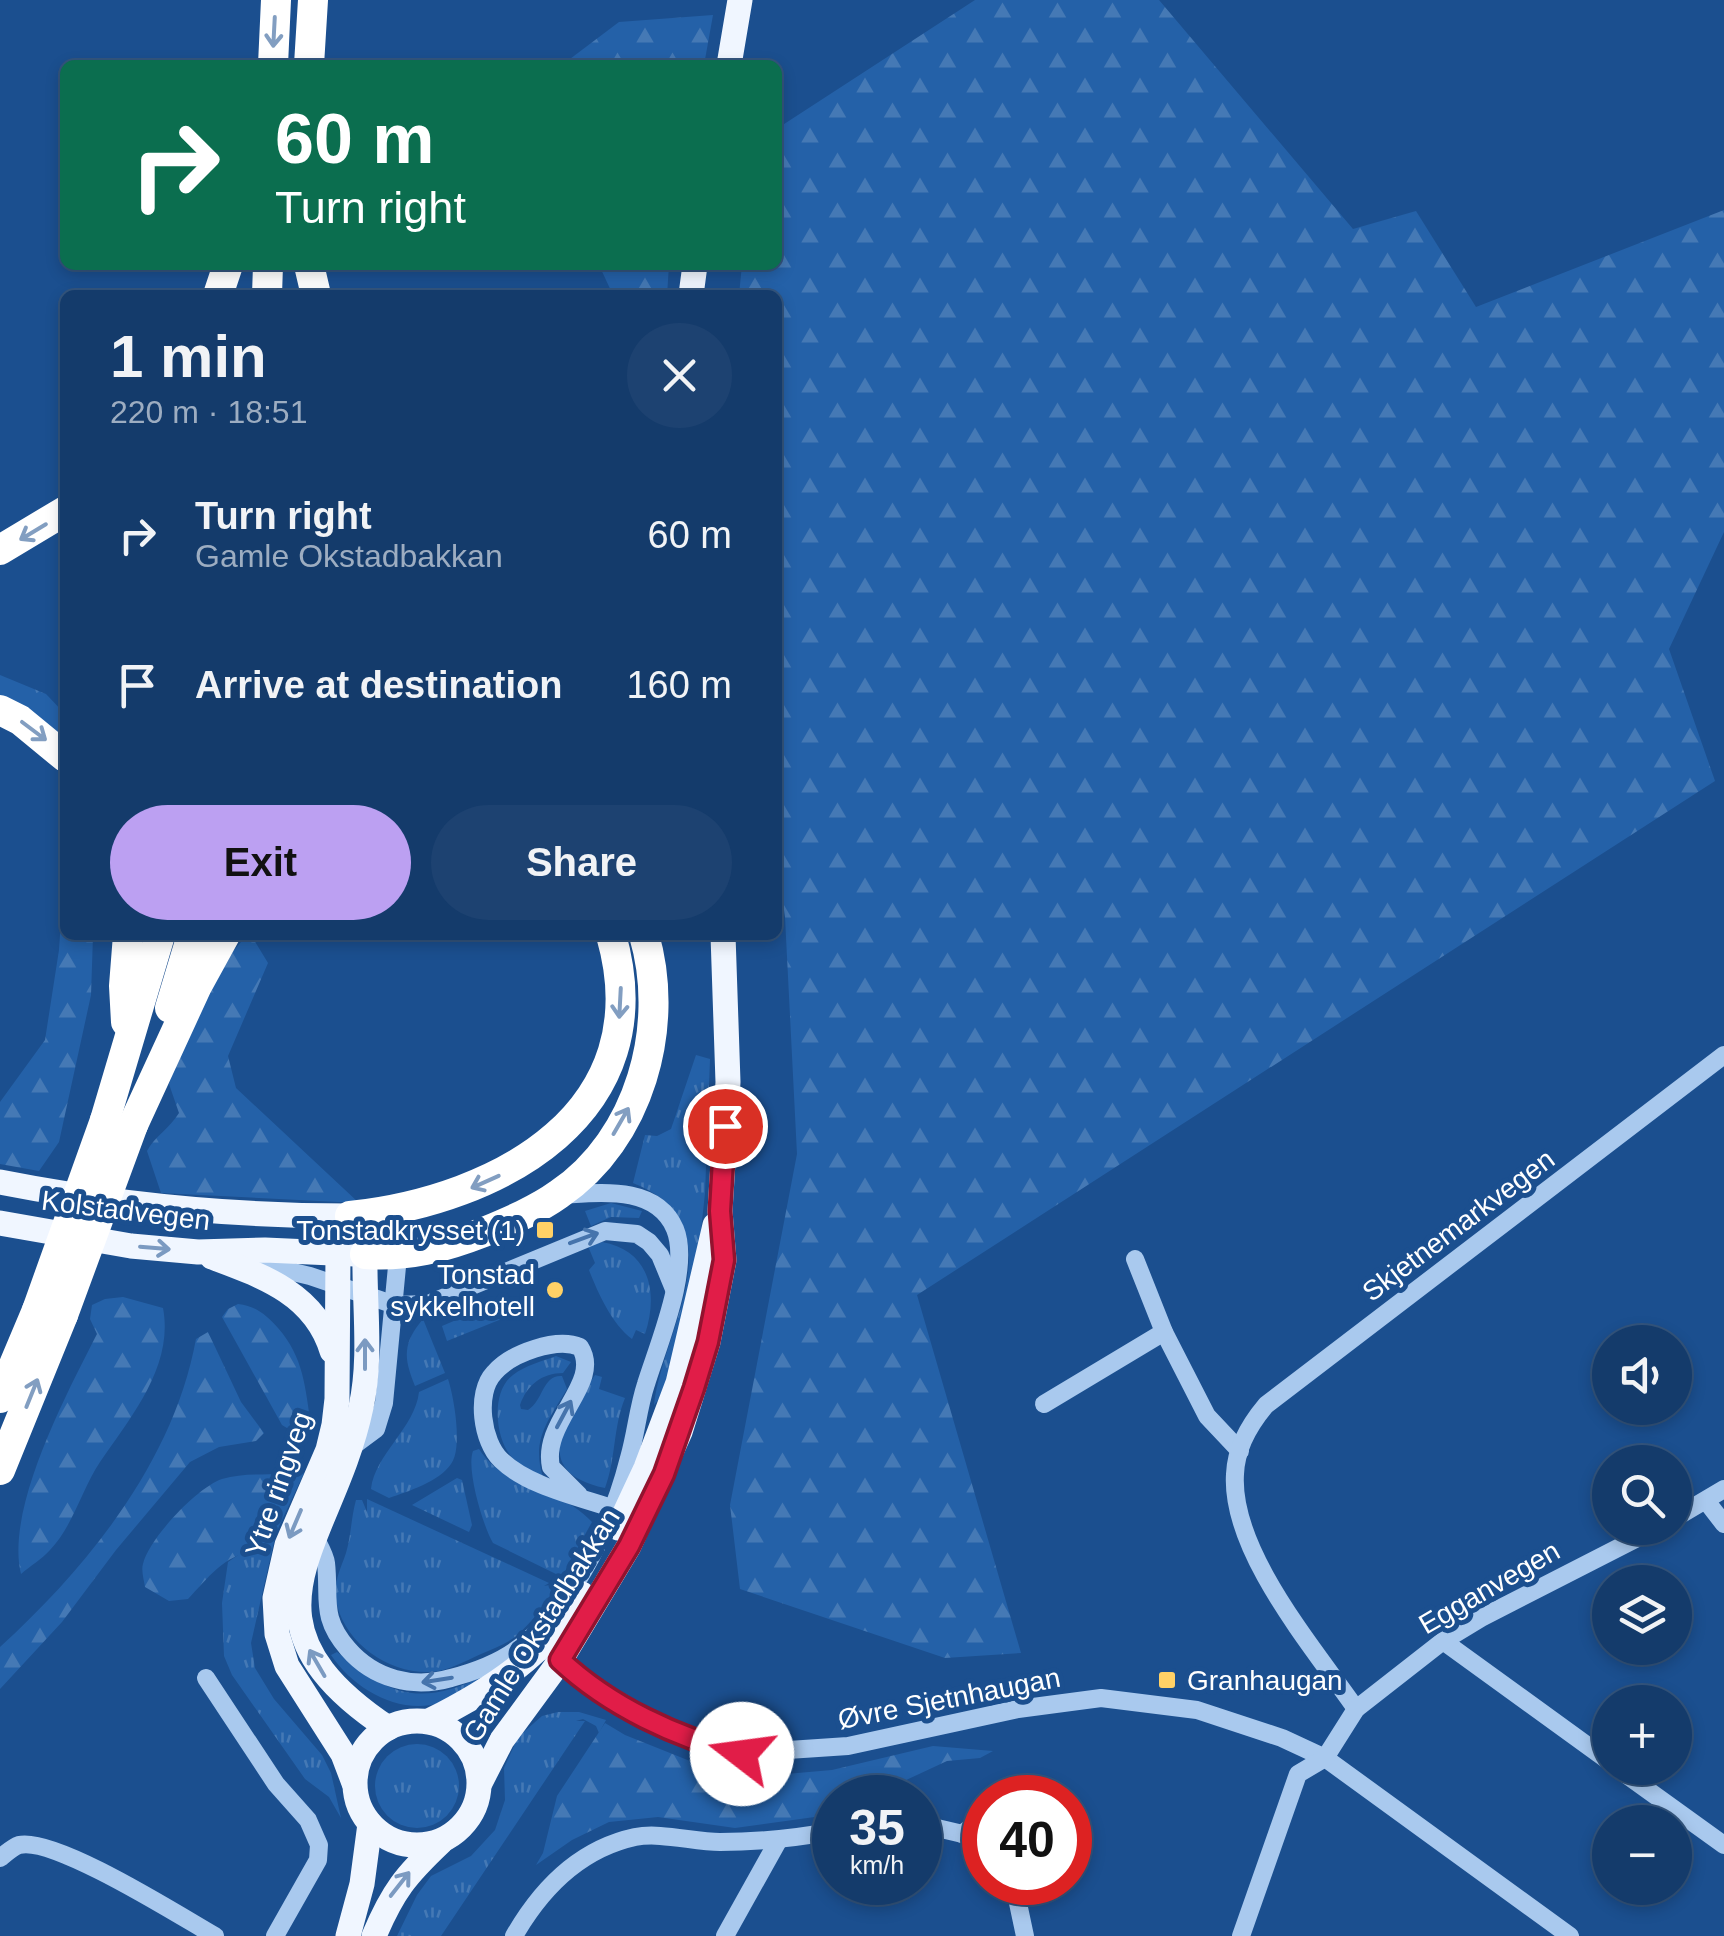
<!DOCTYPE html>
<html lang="en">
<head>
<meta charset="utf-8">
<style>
  body { margin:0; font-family:Helvetica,sans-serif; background:#1d4271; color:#f1f3f6; height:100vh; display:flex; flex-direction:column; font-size:38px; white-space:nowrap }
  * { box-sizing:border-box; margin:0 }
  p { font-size:32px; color:#9dadc1 }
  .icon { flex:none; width:55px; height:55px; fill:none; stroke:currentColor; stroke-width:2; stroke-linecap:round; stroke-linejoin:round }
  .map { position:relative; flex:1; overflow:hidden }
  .details { position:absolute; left:60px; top:290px; width:722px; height:650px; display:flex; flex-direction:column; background:#143b6b; border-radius:15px; box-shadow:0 5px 15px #0003,0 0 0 2px #33557e }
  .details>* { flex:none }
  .banner { position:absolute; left:60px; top:60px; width:722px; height:210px; border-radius:15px; box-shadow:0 5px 15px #0003,0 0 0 2px #33557e; background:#0b6e4f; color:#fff; overflow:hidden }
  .buttons { position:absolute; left:1592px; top:1325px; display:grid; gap:20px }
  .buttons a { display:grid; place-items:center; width:100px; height:100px; border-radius:50%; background:#143b6b; box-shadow:0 5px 15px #0003,0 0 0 2px #33557e; font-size:50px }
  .speed { position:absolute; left:812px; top:1775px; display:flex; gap:20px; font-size:50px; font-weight:700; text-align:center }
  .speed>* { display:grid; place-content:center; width:130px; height:130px; border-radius:50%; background:#143b6b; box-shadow:0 5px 15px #0003,0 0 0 2px #33557e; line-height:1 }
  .speed small { font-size:25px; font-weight:400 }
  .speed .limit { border:15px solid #d22; background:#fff; color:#111 }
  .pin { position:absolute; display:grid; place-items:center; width:85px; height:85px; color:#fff; margin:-42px; border:5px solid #fff; border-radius:50%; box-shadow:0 2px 10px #0007 }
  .me { position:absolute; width:110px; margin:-55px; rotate:285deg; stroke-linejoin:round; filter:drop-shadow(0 0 8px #0008) }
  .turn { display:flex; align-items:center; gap:35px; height:210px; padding:0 50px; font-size:45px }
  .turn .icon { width:130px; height:130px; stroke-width:2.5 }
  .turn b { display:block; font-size:70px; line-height:85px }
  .round { display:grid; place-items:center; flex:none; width:105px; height:105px; border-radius:52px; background:#1d4271 }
  .summary { display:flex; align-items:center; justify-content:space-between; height:170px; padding:0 50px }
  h1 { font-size:60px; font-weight:600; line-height:75px }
  .primary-button { display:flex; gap:20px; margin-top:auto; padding:20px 50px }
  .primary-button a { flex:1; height:115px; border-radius:60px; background:#bca0f2; color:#111; font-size:40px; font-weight:600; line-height:115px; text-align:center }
  .primary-button a+a { background:#1d4271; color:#f1f3f6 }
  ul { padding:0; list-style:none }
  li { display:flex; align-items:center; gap:30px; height:150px; padding:0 50px }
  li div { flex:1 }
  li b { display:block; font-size:38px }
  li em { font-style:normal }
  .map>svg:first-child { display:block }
  .grass { fill:url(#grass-tufts) }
  .forest { fill:url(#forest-firs) }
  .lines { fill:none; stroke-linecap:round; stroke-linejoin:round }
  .minor { stroke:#a9c9ee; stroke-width:18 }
  .major { stroke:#f0f6ff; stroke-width:25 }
  .highway { stroke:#fff; stroke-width:30 }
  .highway-bridge { stroke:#fff; stroke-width:30 }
  .oneway { stroke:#829ec1 }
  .oneway2 { stroke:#4674ac }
  .oneway3 { stroke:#7b9ac1 }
  .route-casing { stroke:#92132f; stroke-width:25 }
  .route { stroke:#e11d48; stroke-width:18 }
  .poi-dot { fill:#ffd166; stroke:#1b4f8f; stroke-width:4 }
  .labels { text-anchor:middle; stroke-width:10; stroke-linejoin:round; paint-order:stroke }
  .street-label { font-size:28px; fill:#fff; stroke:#1b4f8f }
  .poi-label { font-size:28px; fill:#fff; stroke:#1b4f8f; text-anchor:end }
</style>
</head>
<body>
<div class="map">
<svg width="1724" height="1936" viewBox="0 0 1724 1936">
  <defs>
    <pattern id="grass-tufts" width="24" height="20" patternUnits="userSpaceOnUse" patternTransform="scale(2.5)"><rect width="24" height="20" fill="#2461a8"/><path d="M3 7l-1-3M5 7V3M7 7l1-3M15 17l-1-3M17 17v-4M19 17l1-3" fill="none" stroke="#4579b5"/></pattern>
    <pattern id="forest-firs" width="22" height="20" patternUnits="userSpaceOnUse" patternTransform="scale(2.5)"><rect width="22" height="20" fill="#2461a8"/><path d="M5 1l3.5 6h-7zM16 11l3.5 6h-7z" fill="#4579b5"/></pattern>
  </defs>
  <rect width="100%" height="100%" fill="#1b4f8f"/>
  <!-- grass -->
  <g class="grass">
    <polygon points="0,675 46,694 65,714 65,742 0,698"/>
    <path d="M 696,1055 L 710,1059 L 705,1193 L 700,1239 L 667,1389 L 654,1405 C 662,1331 740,1225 633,1183 L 645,1135 L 657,1136 L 671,1129 Z"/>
    <polygon points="611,1203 642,1211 639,1218 611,1217 591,1226 585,1211"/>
    <path d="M 602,1242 C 649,1250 659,1292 645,1334 L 636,1330 L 632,1339 C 612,1324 598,1293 589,1270 L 595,1263 L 588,1246 Z"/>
    <polygon points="501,1301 509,1316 447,1341 442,1326"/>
    <path d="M 423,1319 L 445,1373 L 415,1386 C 403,1357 403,1343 423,1319 Z"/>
    <path d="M 556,1356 L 571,1362 L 563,1373 C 542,1373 527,1385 520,1405 L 521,1409 L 528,1410 C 544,1400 542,1375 562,1376 L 567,1389 C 548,1421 531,1440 543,1477 C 532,1471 518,1466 510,1455 C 495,1436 491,1391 513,1375 C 524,1366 543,1361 556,1356 Z"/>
    <path d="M 595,1375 L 602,1377 L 599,1389 L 625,1398 C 613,1427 616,1459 605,1488 C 529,1472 565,1419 595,1375 Z"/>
    <path d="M 448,1379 C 454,1397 463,1449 451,1464 C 440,1481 407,1492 389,1498 L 371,1489 C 375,1454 415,1428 419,1392 Z"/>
    <path d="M 479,1449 C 505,1490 561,1487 592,1522 C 569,1562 551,1606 515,1637 C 506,1644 492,1649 481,1654 C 465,1661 448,1671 431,1672 C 390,1674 347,1645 337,1605 C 332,1584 340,1571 346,1553 C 351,1537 351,1518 356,1500 L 362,1500 L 367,1512 L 367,1499 L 549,1583 L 544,1586 L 550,1585 L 556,1574 L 493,1543 C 483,1526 466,1469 473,1451 Z"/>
    <polygon points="304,1473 276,1533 251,1643 255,1668 274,1699 322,1755 331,1773 341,1818 329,1797 305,1779 232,1675 224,1656 222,1603 228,1562 241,1553 253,1551 279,1504 286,1479"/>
    <polygon points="457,1478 462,1480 472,1525 469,1532 412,1505"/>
    <path d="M 337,1652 C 372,1680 402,1704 451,1689 C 463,1686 475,1679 488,1675 C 473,1683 456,1698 440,1703 C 398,1715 354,1689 331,1655 Z"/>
    <polygon points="558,1712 579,1712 606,1720 599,1733 596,1726 583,1719 576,1721 585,1721 441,1936 397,1936 417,1895 431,1876 471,1856 495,1830 505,1800 504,1768 518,1737 542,1716"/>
    <circle cx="417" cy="1786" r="42"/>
  </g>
  <!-- forest -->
  <g class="forest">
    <polygon points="975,0 1159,0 1353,229 1416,211 1476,307 1724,210 1724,532 1669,649 1715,781 917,1295 1021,1653 945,1658 740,1589 730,1505 797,1154 785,917 778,867 778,295 739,295 742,265 778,265 778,128"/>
    <polygon points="713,15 704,65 562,65 619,22"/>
    <polygon points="599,265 669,265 667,295 613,295"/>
    <polygon points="65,859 65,935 93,935 91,995 59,1142 39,1171 0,1164 0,1102 45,1040 59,950"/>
    <path d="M 247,935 L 251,935 L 268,963 L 228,1056 L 236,1088 L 359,1203 L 161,1193 L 147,1151 C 154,1137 170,1128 179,1113 L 169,1084 L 176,1063 L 222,964 Z"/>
    <path d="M 123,1297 L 163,1308 C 174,1366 131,1417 100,1462 C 82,1489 73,1526 50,1550 C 42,1559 30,1566 21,1574 C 5,1509 67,1393 97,1334 L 90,1319 L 92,1305 L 105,1299 Z"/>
    <path d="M 238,1304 C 256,1306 266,1315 278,1328 C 304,1358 305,1387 311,1425 L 302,1437 L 282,1425 L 222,1317 L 228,1309 Z"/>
    <path d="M 208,1332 L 241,1402 L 264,1433 L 256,1441 L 219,1447 L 190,1462 L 116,1550 L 62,1622 L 0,1689 L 0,1647 C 89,1566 174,1460 196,1339 Z"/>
    <path d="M 285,1474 C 291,1498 265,1531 253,1552 C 225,1554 207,1579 188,1599 L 169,1601 L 145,1587 C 144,1580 141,1570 143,1564 C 149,1538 198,1487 222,1479 C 242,1473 265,1475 285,1474 Z"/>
    <polygon points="605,1723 625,1735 700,1765 775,1775 832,1770 933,1746 993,1751 980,1758 947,1761 889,1788 855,1797 835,1798 835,1809 829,1815 735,1828 658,1817 609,1822 572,1840 536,1865 543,1853 557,1796"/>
  </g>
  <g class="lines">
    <!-- minor -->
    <g class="minor">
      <polyline points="238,1259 310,1276 395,1305 428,1304 605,1231 637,1234 649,1242 660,1255 674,1289"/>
      <polyline points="1135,1259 1164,1332 1207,1416 1240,1451"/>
      <polyline points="1044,1404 1164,1332"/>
      <polyline points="349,1449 376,1429 384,1403 398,1256"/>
      <path d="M 579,1495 L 551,1467 C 541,1421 603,1383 580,1347 C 557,1337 511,1353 494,1373 C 475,1393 482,1442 501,1460 C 530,1488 585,1498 623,1512"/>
      <polyline points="1707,1502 1724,1524"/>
      <polyline points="1675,1518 1724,1489"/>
      <path d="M 314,1535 C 318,1544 325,1554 326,1563 C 330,1599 320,1617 348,1649 C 374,1679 413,1689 451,1678 C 478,1671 505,1661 526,1642 C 577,1599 613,1522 629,1458 C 636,1434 638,1408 646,1384 C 658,1345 691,1268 675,1229 C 656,1184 598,1193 559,1195"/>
      <polyline points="1443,1641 1610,1762"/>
      <polyline points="526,1643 543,1647 574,1674 663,1727 690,1739 742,1753 848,1746 1018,1709 1101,1698 1197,1710 1282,1738 1325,1758 1570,1936"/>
      <polyline points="206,1678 276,1784 308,1820 319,1845 318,1860 275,1936"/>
      <path d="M 1356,1709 C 1314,1648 1230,1551 1235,1474 C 1236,1448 1250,1424 1266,1405 L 1724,1055"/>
      <polyline points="1617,1768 1724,1845"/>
      <polyline points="1020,1798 1029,1794 1043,1796"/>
      <polyline points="920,1824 967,1835 985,1849"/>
      <polyline points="962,1834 985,1816"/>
      <path d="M 0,1858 C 5,1854 13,1847 19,1845 C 54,1836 180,1916 215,1936"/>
      <polyline points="1011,1882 1015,1889 1025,1936"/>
      <path d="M 514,1936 C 541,1889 580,1849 635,1837 C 661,1832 694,1842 720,1842 C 759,1842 796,1838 835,1831"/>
      <polyline points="725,1936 778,1841"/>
      <polyline points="1241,1936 1298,1774 1325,1758 1356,1709 1443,1641 1481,1618 1657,1528"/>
    </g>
    <!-- major -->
    <g class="major">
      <polyline points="729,65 740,0"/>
      <polyline points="691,295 695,265"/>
      <path d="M 0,1182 C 117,1205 231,1216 350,1216"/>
      <polyline points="350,1216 338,1253 337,1399 334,1425 328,1450 287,1545 275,1598 277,1634 287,1666 343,1754 354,1783"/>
      <polyline points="0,1223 131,1246 198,1252 265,1250 355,1254"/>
      <path d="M 359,1239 L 365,1254 C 364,1304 372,1358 361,1407 C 332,1546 223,1618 388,1728"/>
      <path d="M 212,1257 C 263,1276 315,1294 332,1351"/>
      <polyline points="618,1528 646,1468 678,1383 715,1225"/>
      <circle cx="417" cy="1783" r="62"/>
      <path d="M 429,1721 C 491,1690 546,1655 582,1594"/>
      <polyline points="480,1783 502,1740 560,1661 629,1546 680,1432 708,1342 724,1260 720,1211 728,1082 723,935"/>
      <polyline points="348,1936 362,1884 370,1824"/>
      <path d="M 374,1936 C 393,1891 406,1875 441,1842"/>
    </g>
    <!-- highway -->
    <g class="highway">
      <polyline points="273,65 276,0"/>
      <polyline points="309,65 313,0"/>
      <polyline points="309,265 316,295"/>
      <polyline points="218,295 228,265"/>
      <polyline points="267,295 268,265"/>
      <polyline points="0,550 65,511"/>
      <polyline points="0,710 20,720 65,757"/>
      <polyline points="170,1008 192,935"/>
      <polyline points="126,1022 124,986 128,935"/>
      <polyline points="105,1120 160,935"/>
      <polyline points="133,1125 197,986 225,935"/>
      <path d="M 350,1216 C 500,1200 662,1112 611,935"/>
      <path d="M 365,1254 C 408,1257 443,1248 484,1232 C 508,1222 537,1210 559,1194 C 640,1139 671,1026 644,935"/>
      <polyline points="0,1398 37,1310"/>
      <polyline points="0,1470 63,1315"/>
    </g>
    <!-- highway-bridge -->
    <g class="highway-bridge">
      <polyline points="37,1310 105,1120"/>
      <polyline points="63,1315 133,1125"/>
    </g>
  </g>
  <!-- one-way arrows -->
  <defs><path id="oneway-shaft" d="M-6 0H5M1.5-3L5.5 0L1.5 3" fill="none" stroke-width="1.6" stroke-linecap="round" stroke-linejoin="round" transform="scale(2.5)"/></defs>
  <g class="oneway">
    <use href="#oneway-shaft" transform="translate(274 32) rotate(93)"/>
    <use href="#oneway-shaft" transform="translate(33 532) rotate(149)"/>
    <use href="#oneway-shaft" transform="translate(34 731) rotate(37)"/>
    <use href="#oneway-shaft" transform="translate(620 1003) rotate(93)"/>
    <use href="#oneway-shaft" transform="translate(621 1121) rotate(-60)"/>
    <use href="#oneway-shaft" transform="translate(485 1182) rotate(156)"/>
    <use href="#oneway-shaft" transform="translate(32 1393) rotate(-68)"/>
  </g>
  <g class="oneway2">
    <use href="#oneway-shaft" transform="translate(584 1238) rotate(-20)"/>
    <use href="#oneway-shaft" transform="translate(564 1414) rotate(-62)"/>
    <use href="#oneway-shaft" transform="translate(437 1680) rotate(171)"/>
  </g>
  <g class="oneway3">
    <use href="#oneway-shaft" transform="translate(155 1248) rotate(5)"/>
    <use href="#oneway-shaft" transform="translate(365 1354) rotate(-90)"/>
    <use href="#oneway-shaft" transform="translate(295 1524) rotate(113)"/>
    <use href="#oneway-shaft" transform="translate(317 1663) rotate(-120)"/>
    <use href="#oneway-shaft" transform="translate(400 1884) rotate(-52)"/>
  </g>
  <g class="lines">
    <defs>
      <path id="route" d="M 725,1126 L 720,1211 L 724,1260 L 708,1342 L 694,1388 L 664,1474 L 629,1546 L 560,1660 C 609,1706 677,1738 742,1754"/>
    </defs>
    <!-- route casing -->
    <use href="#route" class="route-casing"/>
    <!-- route -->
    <use href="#route" class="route"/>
  </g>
  <!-- markers -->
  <g class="poi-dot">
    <rect x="535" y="1220" width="20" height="20" rx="5"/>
    <circle cx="555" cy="1290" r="10"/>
    <rect x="1157" y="1670" width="20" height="20" rx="5"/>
  </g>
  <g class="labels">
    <!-- street labels -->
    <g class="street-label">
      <text transform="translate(126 1210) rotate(7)" y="10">Kolstadvegen</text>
      <text transform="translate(1458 1225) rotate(-37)" y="10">Skjetnemarkvegen</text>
      <text transform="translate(278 1484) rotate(-71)" y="10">Ytre ringveg</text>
      <text transform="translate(1489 1587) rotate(-30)" y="10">Egganvegen</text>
      <text transform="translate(541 1625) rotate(-58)" y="10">Gamle Okstadbakkan</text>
      <text transform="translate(949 1698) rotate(-11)" y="10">Øvre Sjetnhaugan</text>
    </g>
    <!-- poi labels -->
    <g class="poi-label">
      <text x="525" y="1240">Tonstadkrysset (1)</text>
      <text x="535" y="1284">Tonstad<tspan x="535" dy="32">sykkelhotell</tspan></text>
      <text x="1187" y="1690" text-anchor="start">Granhaugan</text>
    </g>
  </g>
</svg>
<div class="buttons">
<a><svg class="icon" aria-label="sound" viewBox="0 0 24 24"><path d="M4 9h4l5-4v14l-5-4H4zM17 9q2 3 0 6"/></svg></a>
<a><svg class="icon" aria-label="search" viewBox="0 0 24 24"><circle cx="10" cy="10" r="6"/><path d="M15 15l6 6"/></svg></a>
<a><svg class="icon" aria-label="layers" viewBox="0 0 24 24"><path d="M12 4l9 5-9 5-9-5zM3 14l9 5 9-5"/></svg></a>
<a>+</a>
<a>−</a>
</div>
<div class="speed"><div>35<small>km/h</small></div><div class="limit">40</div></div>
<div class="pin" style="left:725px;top:1126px;background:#d93025"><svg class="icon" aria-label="arrive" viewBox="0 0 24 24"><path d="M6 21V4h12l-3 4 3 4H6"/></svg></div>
<svg class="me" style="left:742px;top:1754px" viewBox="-20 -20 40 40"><circle r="19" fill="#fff"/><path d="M0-13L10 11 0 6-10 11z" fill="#e11d48"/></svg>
<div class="banner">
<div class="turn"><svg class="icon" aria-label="right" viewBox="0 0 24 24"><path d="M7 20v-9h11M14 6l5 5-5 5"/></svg><div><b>60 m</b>Turn right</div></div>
</div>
<section class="details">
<div class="summary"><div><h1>1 min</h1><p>220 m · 18:51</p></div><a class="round"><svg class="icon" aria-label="close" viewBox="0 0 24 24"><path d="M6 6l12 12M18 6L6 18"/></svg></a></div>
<ul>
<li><svg class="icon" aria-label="right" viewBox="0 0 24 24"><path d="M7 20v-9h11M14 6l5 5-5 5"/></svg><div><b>Turn right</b><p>Gamle Okstadbakkan</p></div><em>60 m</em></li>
<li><svg class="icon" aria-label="arrive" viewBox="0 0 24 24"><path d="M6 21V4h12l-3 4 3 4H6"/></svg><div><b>Arrive at destination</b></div><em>160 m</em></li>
</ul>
<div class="primary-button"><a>Exit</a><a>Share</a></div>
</section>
</div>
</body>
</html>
